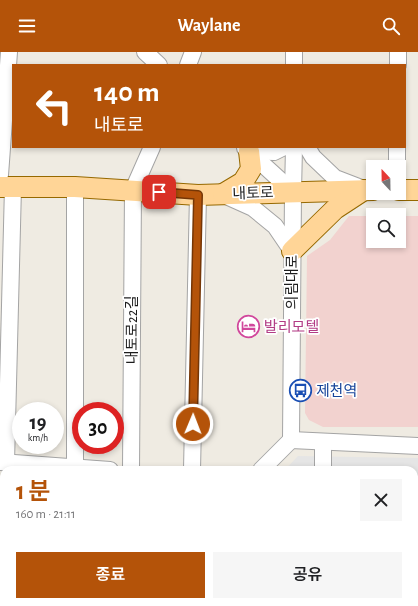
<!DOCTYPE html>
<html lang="ko">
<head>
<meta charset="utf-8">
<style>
  body { margin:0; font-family:"Alegreya Sans","Noto Sans KR",sans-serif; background:#f6f6f6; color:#202124; height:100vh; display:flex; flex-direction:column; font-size:15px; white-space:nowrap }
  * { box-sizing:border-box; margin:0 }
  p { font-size:13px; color:#757577 }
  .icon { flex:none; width:22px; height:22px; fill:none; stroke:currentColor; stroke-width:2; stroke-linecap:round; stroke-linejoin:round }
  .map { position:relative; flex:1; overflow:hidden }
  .sheet { position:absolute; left:0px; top:414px; width:418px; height:140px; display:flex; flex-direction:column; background:#fff; border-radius:12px 12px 0 0; box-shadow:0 2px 6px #0003 }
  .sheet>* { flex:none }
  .banner { position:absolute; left:12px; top:12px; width:394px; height:84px; border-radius:0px; box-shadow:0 2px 6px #0003; background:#b45309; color:#fff; overflow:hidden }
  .needle { width:26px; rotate:338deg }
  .buttons { position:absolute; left:366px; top:108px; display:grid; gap:8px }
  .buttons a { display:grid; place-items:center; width:40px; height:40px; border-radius:0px; background:#fff; box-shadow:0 2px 6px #0003; font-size:20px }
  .speed { position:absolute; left:12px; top:350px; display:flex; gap:8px; font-size:20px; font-weight:700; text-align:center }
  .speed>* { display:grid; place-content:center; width:52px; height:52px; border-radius:50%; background:#fff; box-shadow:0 2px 6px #0003; line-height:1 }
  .speed small { font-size:10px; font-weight:400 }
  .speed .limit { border:6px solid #d22; background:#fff; color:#111 }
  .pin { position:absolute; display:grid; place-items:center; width:34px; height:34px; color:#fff; margin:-17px; border-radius:8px; box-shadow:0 2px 6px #0006 }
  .me { position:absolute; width:44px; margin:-22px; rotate:1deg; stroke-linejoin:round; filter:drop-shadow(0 0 3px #0008) }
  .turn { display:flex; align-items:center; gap:14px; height:84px; padding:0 16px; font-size:18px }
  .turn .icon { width:52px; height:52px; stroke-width:2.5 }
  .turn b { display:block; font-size:28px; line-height:34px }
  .round { display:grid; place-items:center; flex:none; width:42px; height:42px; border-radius:0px; background:#f6f6f6 }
  .overview { display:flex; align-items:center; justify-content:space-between; height:68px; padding:0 16px }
  h1 { font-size:24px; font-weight:600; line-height:30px; color:#b45309 }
  .primary-button { display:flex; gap:8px; margin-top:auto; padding:8px 16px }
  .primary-button a { flex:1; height:46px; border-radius:0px; background:#b45309; color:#fff; font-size:16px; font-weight:600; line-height:46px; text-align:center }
  .primary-button a+a { background:#f6f6f6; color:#202124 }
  header { display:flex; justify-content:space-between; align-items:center; height:52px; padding:0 16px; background:#b45309; color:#fff; font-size:18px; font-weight:600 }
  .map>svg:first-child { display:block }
  .commercial { fill:#f2d2cf }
  .industrial { fill:#e9d3e4 }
  .parking { fill:#e5e5e5 }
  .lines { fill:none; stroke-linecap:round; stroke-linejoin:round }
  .minor-casing { stroke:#a4a4a4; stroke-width:18 }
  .major-casing { stroke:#966900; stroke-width:22 }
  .minor { stroke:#fff; stroke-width:16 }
  .major { stroke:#ffd597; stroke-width:20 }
  .route-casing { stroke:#753606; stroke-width:10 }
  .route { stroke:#b45309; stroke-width:7 }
  .labels { text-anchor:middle; stroke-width:3.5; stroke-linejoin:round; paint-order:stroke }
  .street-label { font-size:15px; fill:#1d1d1d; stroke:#fff }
  .hotel-label { font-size:15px; fill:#b23c85; stroke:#fff; text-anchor:start }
  .transit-label { font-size:15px; fill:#164399; stroke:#fff; text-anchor:start }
</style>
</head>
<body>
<header><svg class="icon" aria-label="menu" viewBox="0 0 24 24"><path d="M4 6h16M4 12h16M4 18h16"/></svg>Waylane<svg class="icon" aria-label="search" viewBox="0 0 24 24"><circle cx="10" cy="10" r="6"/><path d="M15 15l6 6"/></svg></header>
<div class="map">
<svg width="418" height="554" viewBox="0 0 418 554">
  <rect width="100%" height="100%" fill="#efebe2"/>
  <!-- commercial -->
  <polygon class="commercial" points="349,164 373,164 373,189 399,189 399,164 418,164 418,375 323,375 309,368 305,361 307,204 330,188"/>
  <!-- industrial -->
  <polygon class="industrial" points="0,425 4,425 4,550 414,550 414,504 418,504 418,554 0,554"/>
  <!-- parking -->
  <polygon class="parking" points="298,404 418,406 418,456 414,465 414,418 285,418"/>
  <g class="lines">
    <defs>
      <g id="minor">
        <polyline points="145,0 159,13"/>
        <polyline points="294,0 294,13"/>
        <polyline points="188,13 193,0"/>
        <polyline points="398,13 398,0"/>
        <polyline points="307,95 313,105 335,126 361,136"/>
        <polyline points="245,96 293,140"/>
        <polyline points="249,99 274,100 284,95"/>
        <polyline points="397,115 397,95"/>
        <polyline points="0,123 9,0"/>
        <polyline points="75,135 75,415"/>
        <polyline points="224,143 253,156 275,174 292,199"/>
        <polyline points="291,388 293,140 294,95"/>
        <polyline points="291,388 418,394"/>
        <polyline points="0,410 110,418"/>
        <polyline points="6,411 13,135"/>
        <polyline points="131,418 133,138 152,95"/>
        <polyline points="192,418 198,143"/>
        <polyline points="261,418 291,388"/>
        <polyline points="323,418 323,390"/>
      </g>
      <g id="major">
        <polyline points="0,135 75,135 198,143 373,138"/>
        <polyline points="399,138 418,138"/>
        <polyline points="223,142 243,130 251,117 249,99"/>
        <polyline points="292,199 335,157 364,138"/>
      </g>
    </defs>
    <!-- minor casing -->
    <use href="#minor" class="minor-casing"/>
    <!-- major casing -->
    <use href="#major" class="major-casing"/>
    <!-- minor -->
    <use href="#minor" class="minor"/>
    <!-- major -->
    <use href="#major" class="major"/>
  </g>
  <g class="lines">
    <defs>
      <polyline id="route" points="159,140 198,143 193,372"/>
    </defs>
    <!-- route casing -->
    <use href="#route" class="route-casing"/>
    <!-- route -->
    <use href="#route" class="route"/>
  </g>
  <!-- icons -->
  <defs>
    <symbol id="hotel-ring" viewBox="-11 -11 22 22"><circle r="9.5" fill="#fff" stroke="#d1479c" stroke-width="1.5"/><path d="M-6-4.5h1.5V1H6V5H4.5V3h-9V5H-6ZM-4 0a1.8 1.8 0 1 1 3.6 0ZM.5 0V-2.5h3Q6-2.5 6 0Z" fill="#d1479c"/></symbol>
    <symbol id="bus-ring" viewBox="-11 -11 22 22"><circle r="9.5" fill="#fff" stroke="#1a4fb4" stroke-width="1.5"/><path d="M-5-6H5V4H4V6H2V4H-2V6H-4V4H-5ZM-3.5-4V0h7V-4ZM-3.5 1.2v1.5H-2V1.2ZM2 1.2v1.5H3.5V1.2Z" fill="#1a4fb4"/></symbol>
  </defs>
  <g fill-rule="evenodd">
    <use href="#hotel-ring" x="236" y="262" width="25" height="25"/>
    <use href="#bus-ring" x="288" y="326" width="25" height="25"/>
  </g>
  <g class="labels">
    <!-- street labels -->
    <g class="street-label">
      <text transform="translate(253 141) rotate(-2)" y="5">내토로</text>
      <text transform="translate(292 230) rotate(-90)" y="5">의림대로</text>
      <text transform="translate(132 278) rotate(-90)" y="5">내토로22길</text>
    </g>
    <!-- hotel labels -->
    <g class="hotel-label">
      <text x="264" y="280">발리모텔</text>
    </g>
    <!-- transit labels -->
    <g class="transit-label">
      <text x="316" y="344">제천역</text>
    </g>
  </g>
</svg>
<div class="buttons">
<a><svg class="needle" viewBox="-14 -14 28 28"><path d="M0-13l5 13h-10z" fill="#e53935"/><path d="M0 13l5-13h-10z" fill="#757577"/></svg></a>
<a><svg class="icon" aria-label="search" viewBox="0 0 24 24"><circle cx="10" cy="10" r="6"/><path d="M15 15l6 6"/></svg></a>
</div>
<div class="speed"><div>19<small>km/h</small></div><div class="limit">30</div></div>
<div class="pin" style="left:159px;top:140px;background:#d93025"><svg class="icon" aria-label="arrive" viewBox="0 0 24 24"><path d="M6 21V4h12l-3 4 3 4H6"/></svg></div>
<svg class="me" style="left:193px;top:372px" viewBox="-20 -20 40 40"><circle r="17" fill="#b45309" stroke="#fff" stroke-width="3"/><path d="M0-11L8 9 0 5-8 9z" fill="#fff"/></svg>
<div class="banner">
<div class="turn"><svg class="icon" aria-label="left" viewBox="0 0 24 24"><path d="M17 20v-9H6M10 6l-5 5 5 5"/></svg><div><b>140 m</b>내토로</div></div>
</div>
<section class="sheet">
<div class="overview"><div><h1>1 분</h1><p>160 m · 21:11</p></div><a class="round"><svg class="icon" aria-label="close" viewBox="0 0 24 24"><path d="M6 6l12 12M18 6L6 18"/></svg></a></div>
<div class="primary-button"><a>종료</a><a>공유</a></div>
</section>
</div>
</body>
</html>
